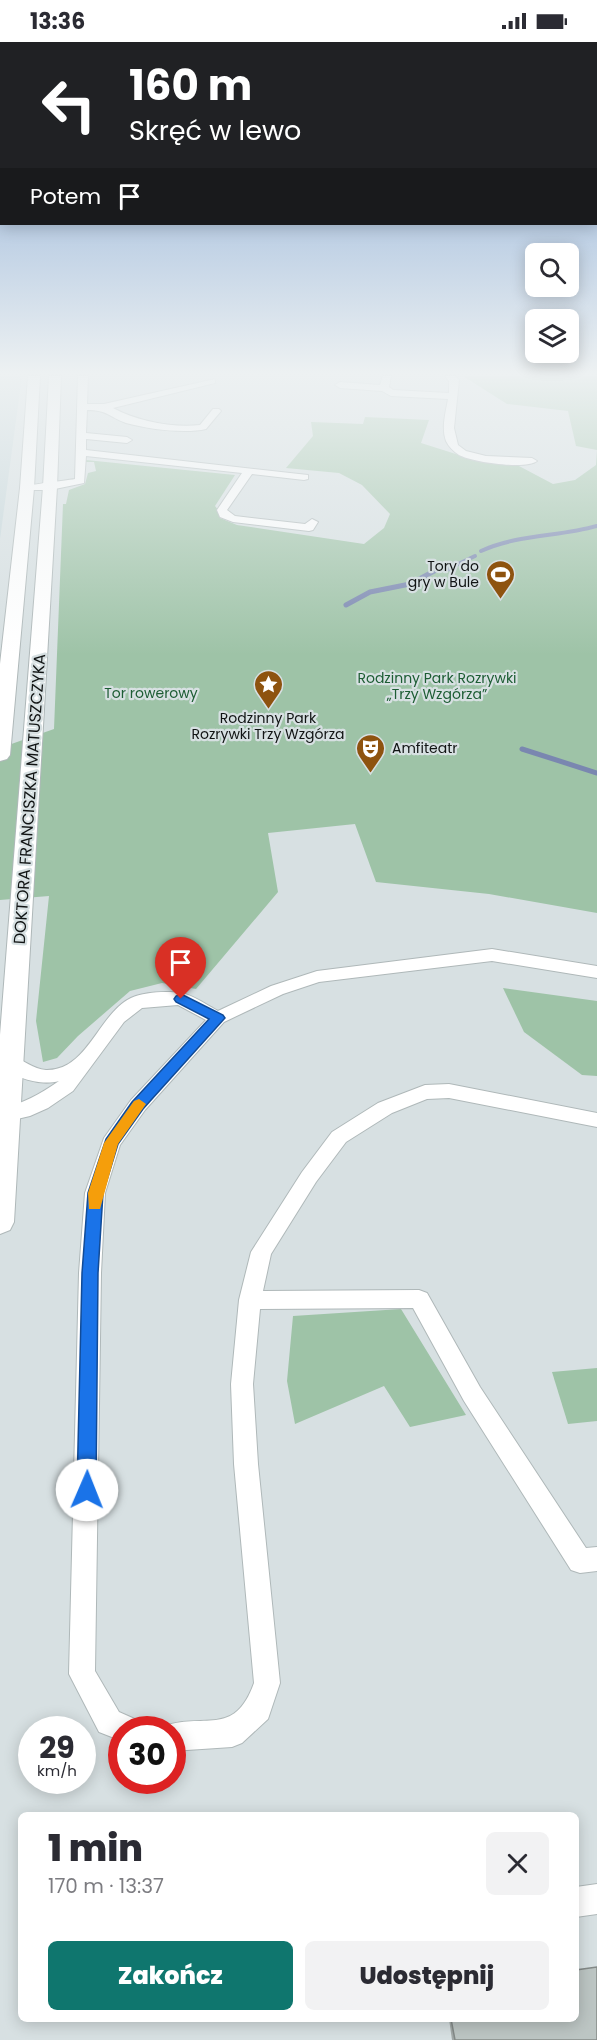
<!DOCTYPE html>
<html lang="pl">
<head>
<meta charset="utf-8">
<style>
  body { margin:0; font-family:Poppins,sans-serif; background:#f2f2f3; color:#2b2b33; height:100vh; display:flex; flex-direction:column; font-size:22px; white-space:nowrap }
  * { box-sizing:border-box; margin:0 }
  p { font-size:20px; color:#7c7c81 }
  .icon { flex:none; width:33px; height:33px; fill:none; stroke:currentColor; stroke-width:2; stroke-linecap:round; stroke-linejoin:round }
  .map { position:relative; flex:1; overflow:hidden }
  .panel { position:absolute; left:18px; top:1770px; width:561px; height:210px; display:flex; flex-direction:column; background:#fff; border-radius:9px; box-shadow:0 3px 15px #0003 }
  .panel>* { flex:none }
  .banner { position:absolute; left:0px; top:0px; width:597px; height:183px; box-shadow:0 3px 15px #0003; background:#202124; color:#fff; overflow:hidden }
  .tools { position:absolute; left:525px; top:201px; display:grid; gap:12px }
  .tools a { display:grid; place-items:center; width:54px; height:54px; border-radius:9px; background:#fff; box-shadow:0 3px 15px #0003; font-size:30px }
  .speed { position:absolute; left:18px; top:1674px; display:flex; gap:12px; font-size:30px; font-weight:700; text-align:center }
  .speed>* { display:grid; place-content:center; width:78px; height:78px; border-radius:50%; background:#fff; box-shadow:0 3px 15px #0003; line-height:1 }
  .speed small { font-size:15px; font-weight:400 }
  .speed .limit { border:9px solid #d22; background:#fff; color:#111 }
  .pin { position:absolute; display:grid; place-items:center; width:51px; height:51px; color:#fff; margin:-62px -26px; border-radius:50% 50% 50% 0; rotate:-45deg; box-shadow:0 0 6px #0007 }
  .pin .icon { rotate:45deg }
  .me { position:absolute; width:66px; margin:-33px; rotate:1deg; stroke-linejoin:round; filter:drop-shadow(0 0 4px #0008) }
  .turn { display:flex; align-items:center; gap:21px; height:126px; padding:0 30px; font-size:27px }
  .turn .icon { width:78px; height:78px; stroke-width:2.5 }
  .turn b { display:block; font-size:42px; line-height:51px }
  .then { display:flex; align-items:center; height:57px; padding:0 30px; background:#0003; gap:12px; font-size:22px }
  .round { display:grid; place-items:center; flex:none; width:63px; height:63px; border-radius:9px; background:#f2f2f3 }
  .summary { display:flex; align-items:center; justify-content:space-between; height:102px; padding:0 30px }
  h1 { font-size:36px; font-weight:800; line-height:45px }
  .cta { display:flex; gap:12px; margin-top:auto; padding:12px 30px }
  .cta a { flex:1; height:69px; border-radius:9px; background:#0f766e; color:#fff; font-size:24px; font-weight:800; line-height:69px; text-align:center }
  .cta a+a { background:#f2f2f3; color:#2b2b33 }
  .status { display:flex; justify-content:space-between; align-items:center; height:42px; padding:0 30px; background:#fff; direction:ltr }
  .status svg { height:16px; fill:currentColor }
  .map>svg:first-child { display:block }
  .built { fill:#c4d5d9 }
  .green { fill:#9ec3a7 }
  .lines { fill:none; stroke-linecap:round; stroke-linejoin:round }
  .stream-far1 { stroke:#7a87b0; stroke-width:4 }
  .stream { stroke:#7a87b0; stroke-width:5 }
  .street-casing { stroke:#afb8b9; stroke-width:2 }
  .secondary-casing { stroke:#afb8b9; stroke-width:2 }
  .street { fill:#fff; fill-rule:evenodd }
  .secondary { fill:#fff; fill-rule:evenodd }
  .wall { fill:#a2a9a8 }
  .building { fill:#bcc5c3; stroke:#848a88; stroke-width:1.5 }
  .route { fill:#1a73e8; stroke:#114b97; stroke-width:1.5 }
  .slow { fill:#f59e0b }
  .labels { text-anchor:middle; stroke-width:4.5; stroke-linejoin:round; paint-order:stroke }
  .far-poi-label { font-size:14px; fill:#111414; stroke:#d7e0e2; text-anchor:end }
  .far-park-label { font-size:14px; fill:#1d5d34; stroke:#d7e0e2 }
  .street-label { font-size:16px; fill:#111414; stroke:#d7e0e2 }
</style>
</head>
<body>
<div class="status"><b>13:36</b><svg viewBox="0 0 49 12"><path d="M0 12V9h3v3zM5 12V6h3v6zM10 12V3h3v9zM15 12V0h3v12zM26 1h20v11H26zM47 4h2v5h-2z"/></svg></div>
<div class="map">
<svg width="597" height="1998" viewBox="0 0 597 1998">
  <rect width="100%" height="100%" fill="#d7e0e2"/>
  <!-- built -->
  <polygon class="built" points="0,334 22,334 0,497"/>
  <!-- green -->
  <g class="green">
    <polygon points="463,334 597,334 597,871 489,852 376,840 355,782 268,791 278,850 196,947 162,941 130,949 78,994 57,1016 43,1020 36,979 49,854 0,858 0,706 54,687 63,462 66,462 69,448 85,442 88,431 96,429 94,420 86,420 86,418 235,433 215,464 222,473 220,476 237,483 364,502 384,486 390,472 362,443 339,431 286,426 313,394 311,380 363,382 365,375 429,378 421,401 459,413 519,424 553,442 575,438 596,423 597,408 576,404 568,369 507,362"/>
    <polygon points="503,946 597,959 597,1034 582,1033 524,990"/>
    <polygon points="401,1267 466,1373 410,1385 384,1344 295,1382 287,1339 293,1274"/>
    <polygon points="597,1326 597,1379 568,1382 552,1330"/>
  </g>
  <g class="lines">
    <!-- stream-far1 -->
    <g class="stream-far1">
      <path d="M 481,509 C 518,492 559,495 597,484"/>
      <polyline points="452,525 475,514"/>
    </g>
    <!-- stream -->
    <g class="stream">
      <polyline points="346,563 370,550 410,542 438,527 448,527 455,523"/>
      <polyline points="522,707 597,731"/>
    </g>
    <defs>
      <g id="street">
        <path d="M 78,334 L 88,334 L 87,362 L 104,362 L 215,337 L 215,341 L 113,366 C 137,379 172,386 200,383 L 213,367 L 219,367 L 221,369 L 206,387 C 185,392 148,387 126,381 C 109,375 108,368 87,368 L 86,391 L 127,395 L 132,398 L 127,401 L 86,397 L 86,408 L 308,433 L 308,437 L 304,438 L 252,432 L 227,468 L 235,474 L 305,482 L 312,477 L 318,480 L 313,488 L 309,489 L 233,480 L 220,475 L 217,468 L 242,431 L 86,414 L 84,441 L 50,448 L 23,448 L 22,446 C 28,442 64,439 75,437 Z"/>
        <path d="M 383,334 L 391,334 L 389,345 L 393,348 L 449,351 L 449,339 L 445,334 L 455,334 L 459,338 L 454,386 L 458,403 L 466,409 L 486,414 L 532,416 L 537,419 C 526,428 472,420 459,413 C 453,409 449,405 446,399 C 441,386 446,369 448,357 L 391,354 L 382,349 L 340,346 L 335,343 L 340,340 L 380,343 Z"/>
        <path d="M 492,907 L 597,924 L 597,936 L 492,919 L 319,940 L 283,952 L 224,980 L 145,1068 L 120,1103 L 105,1151 L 101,1231 L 95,1629 L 119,1670 L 137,1678 L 140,1688 L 122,1688 L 122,1699 L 99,1690 L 69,1632 L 79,1231 L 85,1151 L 104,1096 L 131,1058 L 206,978 L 178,963 L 142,966 L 124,980 L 73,1049 L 48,1066 L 30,1074 L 0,1081 L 0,1067 C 23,1062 40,1052 59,1039 C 42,1044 12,1037 3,1021 L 6,1016 L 12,1014 C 24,1018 33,1027 46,1028 C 88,1029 98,972 131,956 C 144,950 166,949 181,951 C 193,953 207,963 218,969 L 271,944 L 317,929 Z"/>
        <path d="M 449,1042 L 597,1071 L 597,1085 L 449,1056 L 427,1057 L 392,1071 L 346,1100 L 316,1140 L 271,1212 L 263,1249 L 419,1248 L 427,1251 L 480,1345 L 586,1506 L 597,1505 L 597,1529 L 580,1531 L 571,1528 L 464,1359 L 413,1266 L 260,1267 L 253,1342 L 258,1422 L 280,1641 L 268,1677 L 242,1701 L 232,1705 L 172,1709 L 172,1688 L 161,1688 L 162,1685 C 203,1669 234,1697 254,1641 L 234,1422 L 231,1342 L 239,1258 L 251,1210 L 302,1130 L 332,1090 L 378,1061 L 425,1043 Z"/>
        <polygon points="597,1842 597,1872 576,1875 576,1845"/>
      </g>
      <g id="secondary">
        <polygon points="28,334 40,334 34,446 10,713 7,717 0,719 0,622 20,446"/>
        <polygon points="49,334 61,334 57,445 14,1180 10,1188 0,1192 0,993 43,445"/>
      </g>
    </defs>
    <!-- street casing -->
    <use href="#street" class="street-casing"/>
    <!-- secondary casing -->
    <use href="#secondary" class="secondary-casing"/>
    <!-- street -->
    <use href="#street" class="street"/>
    <!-- secondary -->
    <use href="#secondary" class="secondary"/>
  </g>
  <!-- wall -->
  <polygon class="wall" points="449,1977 576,1977 597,1998 452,1998"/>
  <!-- building -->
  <polygon class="building" points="597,1925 597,1998 455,1998 451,1977 576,1977 576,1928"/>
  <!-- sky -->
  <linearGradient id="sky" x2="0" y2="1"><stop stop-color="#7ca2d2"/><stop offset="0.54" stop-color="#edf1f2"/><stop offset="1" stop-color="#edf1f2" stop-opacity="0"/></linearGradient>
  <rect width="597" height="613" fill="url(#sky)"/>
  <!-- route -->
  <polygon class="route" points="181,952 223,973 225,976 143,1067 118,1102 103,1151 98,1231 96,1448 93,1454 87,1456 80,1454 77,1448 82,1231 88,1151 106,1097 132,1060 209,977 176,960 174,957 176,954"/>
  <!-- slow -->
  <polygon class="slow" points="139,1057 146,1062 118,1102 100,1167 89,1167 88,1151 104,1101 134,1059"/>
  <!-- icons -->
  <defs>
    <symbol id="stadium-pin" viewBox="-11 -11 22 30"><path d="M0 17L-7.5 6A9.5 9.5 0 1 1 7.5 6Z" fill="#8e530f" stroke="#d7e0e2"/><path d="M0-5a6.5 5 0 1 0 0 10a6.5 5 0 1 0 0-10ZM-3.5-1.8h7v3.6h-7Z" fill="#fff"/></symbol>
    <symbol id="sight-pin" viewBox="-11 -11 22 30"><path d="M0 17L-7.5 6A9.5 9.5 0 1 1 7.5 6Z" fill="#8e530f" stroke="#d7e0e2"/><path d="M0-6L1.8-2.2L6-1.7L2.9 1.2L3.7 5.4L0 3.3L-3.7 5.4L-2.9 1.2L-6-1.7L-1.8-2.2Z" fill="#fff"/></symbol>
    <symbol id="theatre-pin" viewBox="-11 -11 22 30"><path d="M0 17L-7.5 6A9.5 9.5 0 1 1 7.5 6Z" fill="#8e530f" stroke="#d7e0e2"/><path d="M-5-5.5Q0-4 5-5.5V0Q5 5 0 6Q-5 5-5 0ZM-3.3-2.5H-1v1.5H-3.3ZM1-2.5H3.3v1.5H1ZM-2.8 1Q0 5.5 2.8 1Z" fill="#fff"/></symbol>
  </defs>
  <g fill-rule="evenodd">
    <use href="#stadium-pin" x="484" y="516" width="33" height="45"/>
    <use href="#sight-pin" x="252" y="626" width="33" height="45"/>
    <use href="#theatre-pin" x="354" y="690" width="33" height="45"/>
  </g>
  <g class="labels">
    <!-- far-poi labels -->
    <g class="far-poi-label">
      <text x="479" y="529">Tory do<tspan x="479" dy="16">gry w Bule</tspan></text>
      <text x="268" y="681" text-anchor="middle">Rodzinny Park<tspan x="268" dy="16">Rozrywki Trzy Wzgórza</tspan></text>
      <text x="392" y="711" text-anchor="start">Amfiteatr</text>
    </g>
    <!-- far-park labels -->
    <g class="far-park-label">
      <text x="437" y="641">Rodzinny Park Rozrywki<tspan x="437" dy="16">„Trzy Wzgórza”</tspan></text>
      <text x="151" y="656">Tor rowerowy</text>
    </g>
    <!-- street labels -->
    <g class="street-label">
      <text transform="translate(29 757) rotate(-86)" y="6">DOKTORA FRANCISZKA MATUSZCZYKA</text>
    </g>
  </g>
</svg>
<div class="tools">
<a><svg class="icon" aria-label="search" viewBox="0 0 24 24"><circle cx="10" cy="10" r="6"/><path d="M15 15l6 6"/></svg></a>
<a><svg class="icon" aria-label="layers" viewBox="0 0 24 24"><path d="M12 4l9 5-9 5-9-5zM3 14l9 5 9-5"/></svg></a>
</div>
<div class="speed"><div>29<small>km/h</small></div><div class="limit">30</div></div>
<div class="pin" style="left:181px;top:957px;background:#d93025"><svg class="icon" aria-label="arrive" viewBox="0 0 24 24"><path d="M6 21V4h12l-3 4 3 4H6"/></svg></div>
<svg class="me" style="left:87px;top:1448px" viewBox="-20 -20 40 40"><circle r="19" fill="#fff"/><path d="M0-13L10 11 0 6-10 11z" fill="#1a73e8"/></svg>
<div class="banner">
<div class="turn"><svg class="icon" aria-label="left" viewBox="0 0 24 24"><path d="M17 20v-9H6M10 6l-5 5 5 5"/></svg><div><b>160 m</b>Skręć w lewo</div></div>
<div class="then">Potem<svg class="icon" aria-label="arrive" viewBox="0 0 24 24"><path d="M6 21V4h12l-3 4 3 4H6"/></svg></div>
</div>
<section class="panel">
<div class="summary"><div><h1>1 min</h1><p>170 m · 13:37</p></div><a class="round"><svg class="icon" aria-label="close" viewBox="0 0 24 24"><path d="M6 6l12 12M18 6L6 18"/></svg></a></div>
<div class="cta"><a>Zakończ</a><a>Udostępnij</a></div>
</section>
</div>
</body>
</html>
